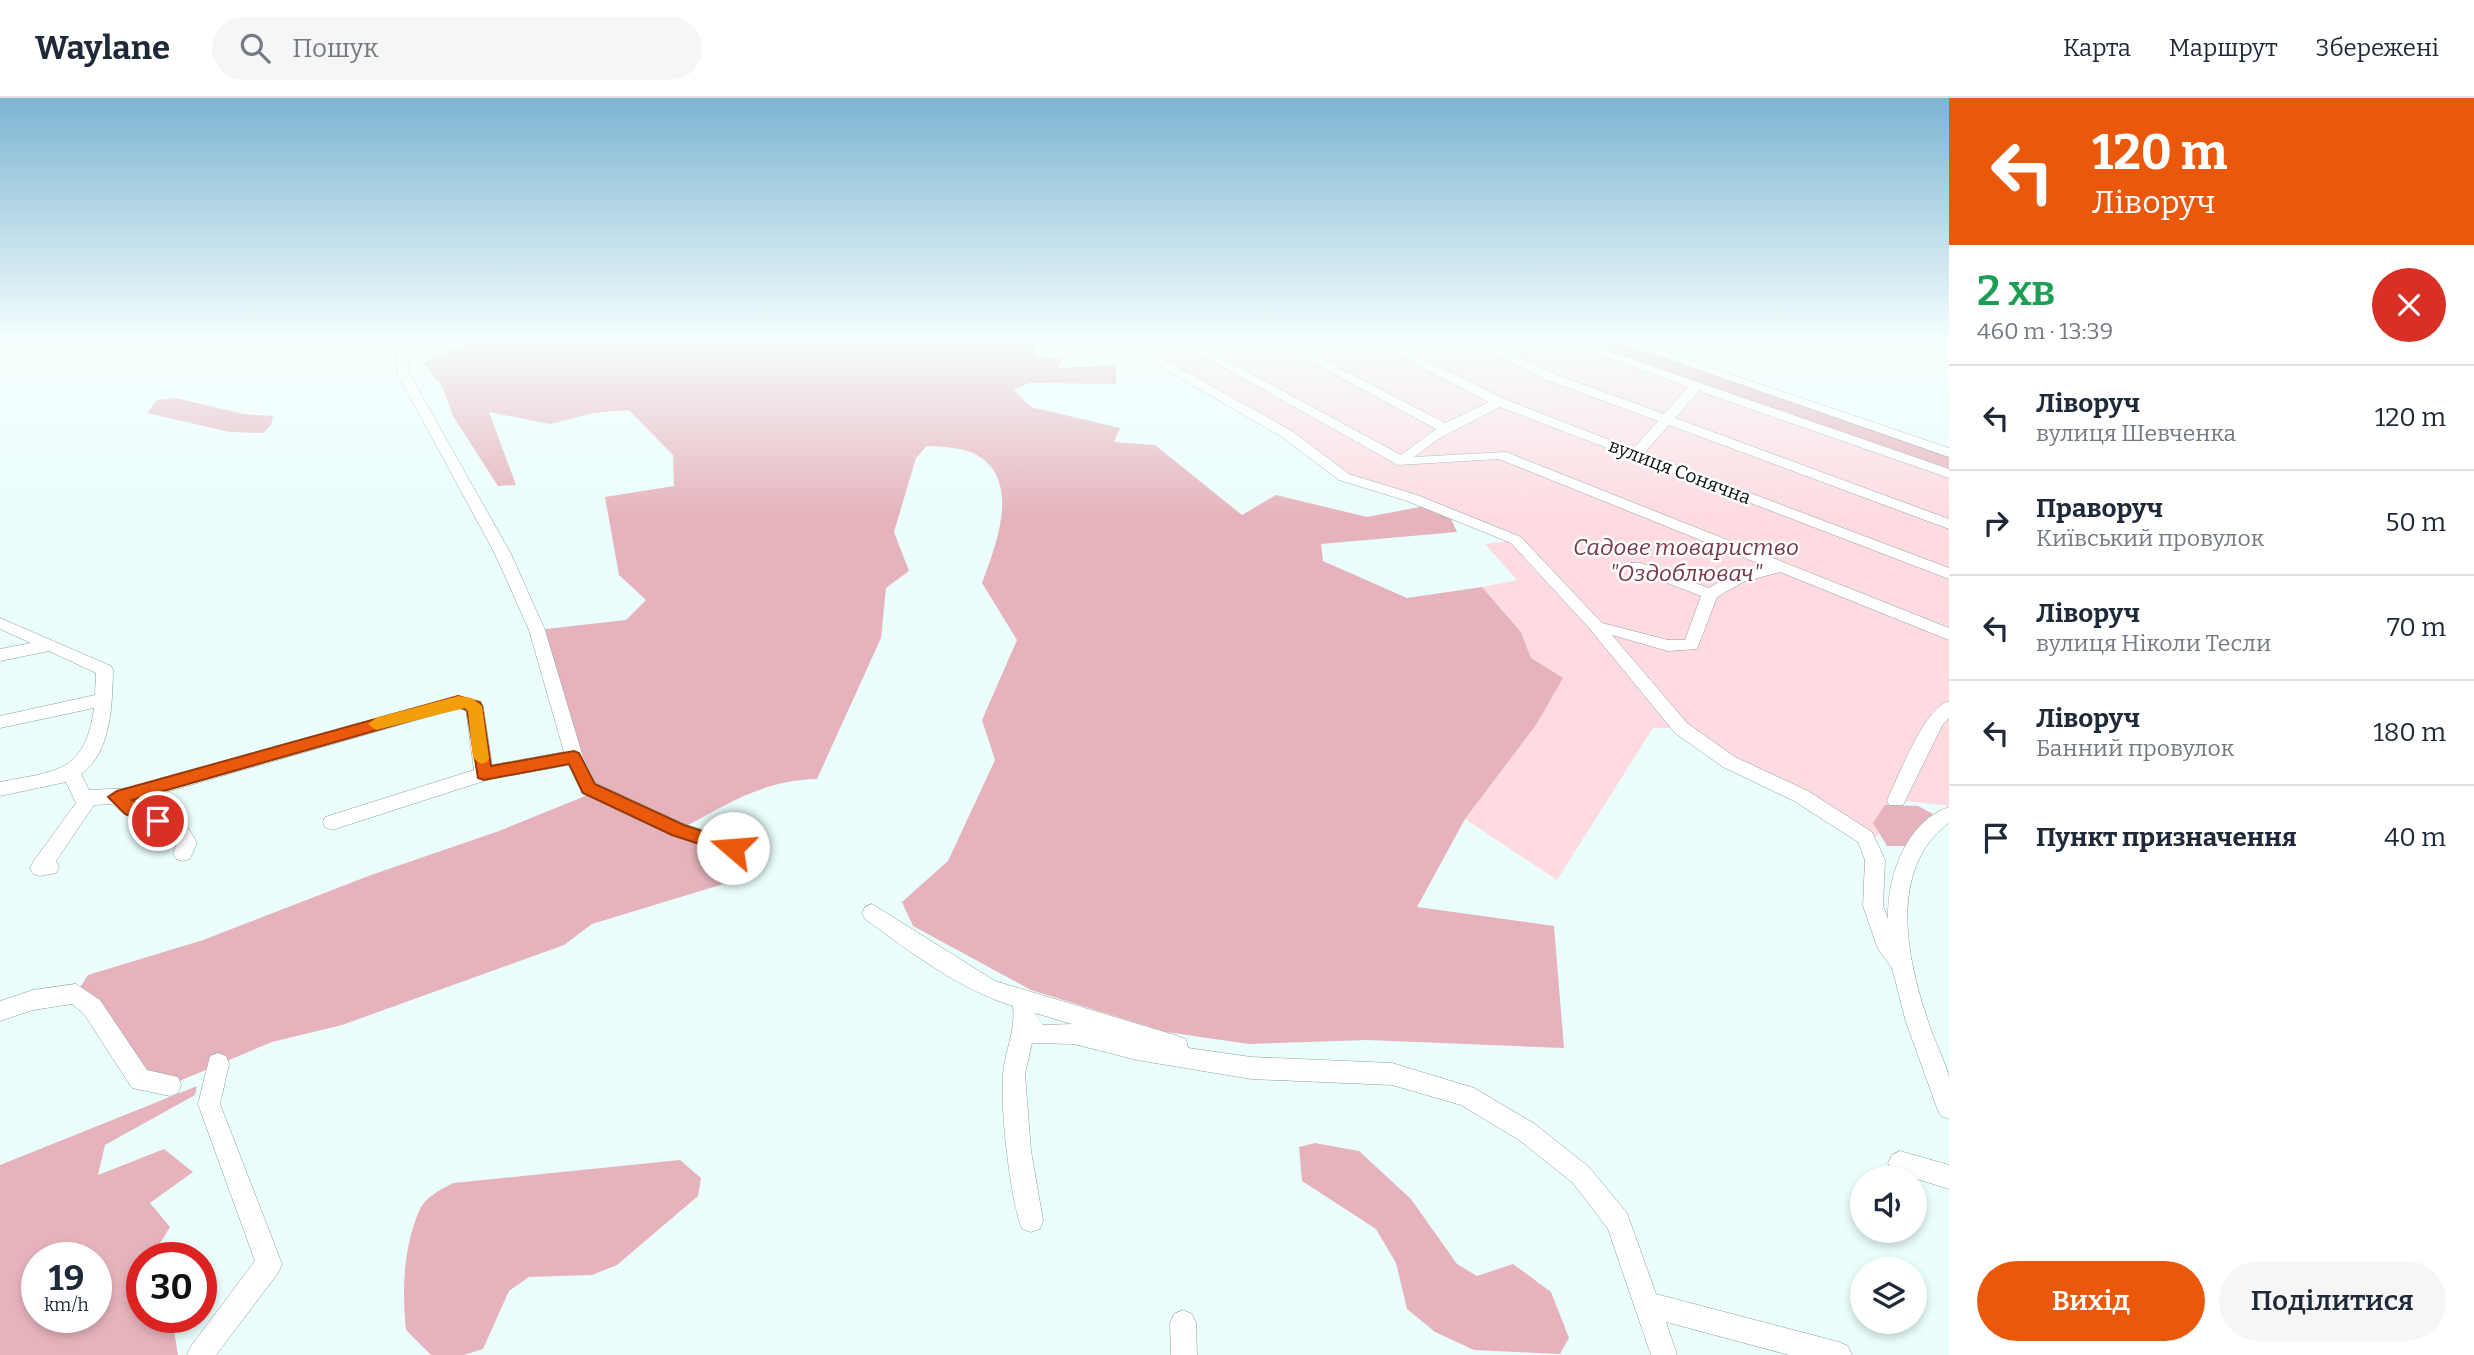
<!DOCTYPE html>
<html lang="uk">
<head>
<meta charset="utf-8">
<style>
  body { margin:0; font-family:Bitter,serif; background:#f6f6f7; color:#1f2937; height:100vh; display:flex; flex-direction:column; font-size:26px; white-space:nowrap }
  * { box-sizing:border-box; margin:0 }
  p { font-size:23px; color:#747a83 }
  .icon { flex:none; width:38px; height:38px; fill:none; stroke:currentColor; stroke-width:2; stroke-linecap:round; stroke-linejoin:round }
  .map { position:relative; flex:1; overflow:hidden }
  .panel { display:flex; flex-direction:column; background:#fff; width:525px }
  .panel>* { flex:none }
  .banner { background:#ea580c; color:#fff; overflow:hidden }
  .buttons { position:absolute; left:1850px; top:1068px; display:grid; gap:14px }
  .buttons a { display:grid; place-items:center; width:77px; height:77px; border-radius:50%; background:#fff; box-shadow:0 4px 10px #0003; font-size:35px }
  .speed { position:absolute; left:21px; top:1144px; display:flex; gap:14px; font-size:35px; font-weight:700; text-align:center }
  .speed>* { display:grid; place-content:center; width:91px; height:91px; border-radius:50%; background:#fff; box-shadow:0 4px 10px #0003; line-height:1 }
  .speed small { font-size:18px; font-weight:400 }
  .speed .limit { border:10px solid #d22; background:#fff; color:#111 }
  .pin { position:absolute; display:grid; place-items:center; width:60px; height:60px; color:#fff; margin:-30px; border:4px solid #fff; border-radius:50%; box-shadow:0 2px 7px #0007 }
  .me { position:absolute; width:77px; margin:-38px; rotate:288deg; stroke-linejoin:round; filter:drop-shadow(0 0 5px #0008) }
  .turn { display:flex; align-items:center; gap:24px; height:147px; padding:0 28px; font-size:32px }
  .turn .icon { width:91px; height:91px; stroke-width:2.5 }
  .turn b { display:block; font-size:49px; line-height:60px }
  .round { display:grid; place-items:center; flex:none; width:74px; height:74px; border-radius:37px; background:#f6f6f7 }
  .headline { display:flex; align-items:center; justify-content:space-between; height:119px; padding:0 28px }
  h1 { font-size:42px; font-weight:600; line-height:52px; color:#1e9e55 }
  .primary-button { display:flex; gap:14px; margin-top:auto; padding:14px 28px }
  .primary-button a { flex:1; height:80px; border-radius:42px; background:#ea580c; color:#fff; font-size:28px; font-weight:600; line-height:80px; text-align:center }
  .primary-button a+a { background:#f6f6f7; color:#1f2937 }
  ul { padding:0; list-style:none }
  li { display:flex; align-items:center; gap:21px; height:105px; padding:0 28px; border-top:2px solid #e0e1e3 }
  li div { flex:1 }
  li b { display:block; font-size:26px }
  li em { font-style:normal }
  header { display:flex; align-items:center; gap:42px; box-sizing:border-box; height:98px; padding:0 35px; background:#fff; border-bottom:2px solid #e0e1e3 }
  header strong { font-size:33px }
  nav { display:flex; gap:38px; margin-inline-start:auto; font-size:24px }
  .search { width:490px; height:63px; background:#f6f6f7; display:flex; align-items:center; gap:18px; box-sizing:border-box; padding:0 24px; border-radius:38px; color:#747a83; font-size:26px }
  main { display:flex; flex:1; min-height:0 }
  .map>svg:first-child { display:block }
  .green { fill:#fedbe1 }
  .forest { fill:#e6b3bc; fill-rule:evenodd }
  .lines { fill:none; stroke-linecap:round; stroke-linejoin:round }
  .minor-casing { stroke:#8d9f9e; stroke-width:1 }
  .minor { fill:#fff; fill-rule:evenodd }
  .route { fill:#ea580c; stroke:#983908; stroke-width:2 }
  .slow { fill:#f59e0b }
  .labels { text-anchor:middle; stroke-width:5; stroke-linejoin:round; paint-order:stroke }
  .far-street-label { font-size:19px; fill:#0b1212; stroke:#fff }
  .park-label { font-size:23px; font-style:italic; fill:#773747; stroke:#fff }
</style>
</head>
<body>
<header>
<strong>Waylane</strong>
<div class="search"><svg class="icon" aria-label="search" viewBox="0 0 24 24"><circle cx="10" cy="10" r="6"/><path d="M15 15l6 6"/></svg>Пошук</div>
<nav><a>Карта</a><a>Маршрут</a><a>Збережені</a></nav>
</header>
<main>
<div class="map">
<svg width="1949" height="1257" viewBox="0 0 1949 1257">
  <rect width="100%" height="100%" fill="#eafefc"/>
  <!-- green -->
  <polygon class="green" points="1123,243 1569,243 1949,376 1949,708 1896,702 1872,748 1681,630 1653,630 1557,782 1465,721 1536,627 1531,560 1521,534 1482,489 1517,482 1485,446 1514,442 1344,379 1195,283"/>
  <!-- forest -->
  <g class="forest">
    <path d="M 472,243 L 1033,243 L 1037,258 L 1062,261 L 1058,270 L 1116,267 L 1116,286 L 1029,285 L 1014,292 L 1031,309 L 1120,330 L 1114,344 L 1155,347 L 1242,417 L 1276,397 L 1367,419 L 1430,407 L 1448,414 L 1457,434 L 1321,446 L 1323,463 L 1407,500 L 1482,489 L 1521,534 L 1531,560 L 1563,580 L 1536,627 L 1465,721 L 1417,809 L 1554,828 L 1564,950 L 1367,942 L 1249,946 L 1166,934 L 1031,892 L 913,828 L 902,804 L 948,763 L 995,662 L 982,622 L 1017,542 L 982,485 C 995,450 1021,386 980,359 C 966,349 944,349 927,348 L 916,360 L 894,434 L 909,473 L 886,490 L 881,540 L 817,681 C 762,682 726,707 679,732 L 733,750 L 738,766 L 730,784 L 592,826 L 564,847 L 342,927 L 272,944 L 170,987 L 140,982 L 76,896 L 88,877 L 203,842 L 371,777 L 499,733 L 595,694 L 537,532 L 626,522 L 646,502 L 619,477 L 605,399 L 674,388 L 673,357 L 629,312 L 593,315 L 550,326 L 489,314 L 516,387 L 498,388 L 453,318 L 442,288 L 423,265 Z"/>
    <polygon points="1569,243 1614,243 1949,355 1949,376"/>
    <polygon points="175,300 244,316 273,318 271,327 263,335 230,334 147,315 157,302"/>
    <polygon points="1885,707 1918,708 1933,716 1908,748 1887,748 1873,725"/>
    <path d="M 197,988 L 195,997 L 105,1047 L 98,1077 L 164,1051 L 193,1074 L 150,1105 L 170,1129 L 151,1160 L 142,1160 L 142,1220 L 172,1220 L 178,1257 L 0,1257 L 0,1067 ZM 37,1160 L 96,1160 L 96,1220 L 37,1220 Z"/>
    <polygon points="1315,1045 1359,1053 1411,1101 1457,1166 1477,1178 1513,1166 1551,1194 1569,1240 1560,1256 1474,1252 1435,1234 1407,1211 1396,1165 1376,1131 1302,1083 1299,1049"/>
    <path d="M 680,1062 L 701,1080 L 698,1098 L 617,1167 L 592,1177 L 529,1179 L 509,1193 L 483,1251 L 464,1257 L 431,1257 L 406,1232 C 402,1193 403,1151 419,1113 C 425,1099 440,1092 453,1085 Z"/>
  </g>
  <g class="lines">
    <defs>
      <g id="minor">
        <path d="M 397,243 L 409,243 L 409,275 L 511,456 L 545,532 L 583,659 L 596,685 L 684,726 L 740,744 L 743,750 L 740,756 L 733,758 L 671,737 L 582,695 L 569,667 L 490,681 L 332,732 L 325,729 L 323,724 L 325,719 L 474,672 L 466,612 L 458,610 L 135,703 L 189,731 L 197,745 L 190,761 L 183,763 L 176,761 L 173,755 L 177,745 L 175,741 L 124,716 L 112,706 L 94,707 L 56,763 L 59,769 L 56,775 L 40,778 L 33,776 L 30,770 L 33,764 L 76,705 L 66,684 L 0,698 L 0,684 C 55,673 85,676 94,610 L 0,630 L 0,618 L 95,597 L 96,575 L 49,553 L 0,563 L 0,551 L 31,545 L 0,531 L 0,520 L 111,568 L 113,572 C 112,606 112,654 81,676 L 89,692 L 132,690 L 458,598 L 480,604 L 483,608 L 492,667 L 564,654 L 529,532 L 495,456 L 397,275 Z"/>
        <path d="M 1117,243 L 1131,243 L 1292,333 L 1349,376 L 1417,397 L 1521,439 L 1602,525 L 1668,542 L 1685,542 L 1701,498 L 1631,471 L 1628,468 L 1631,465 L 1641,465 L 1709,490 L 1733,476 L 1765,468 L 1499,361 L 1398,367 L 1177,243 L 1191,243 L 1401,357 L 1436,331 L 1273,243 L 1287,243 L 1445,325 L 1489,304 L 1371,243 L 1386,243 L 1504,301 L 1633,351 L 1658,323 L 1547,282 L 1467,243 L 1482,243 L 1555,276 L 1664,316 L 1688,289 L 1563,243 L 1579,243 L 1949,371 L 1949,380 L 1699,293 L 1675,320 L 1949,421 L 1949,431 L 1669,327 L 1644,355 L 1949,470 L 1949,481 L 1500,309 L 1438,341 L 1414,359 L 1506,354 L 1949,530 L 1949,542 L 1780,474 L 1743,484 L 1717,499 L 1697,551 L 1668,553 L 1612,537 L 1687,625 L 1735,659 L 1808,693 L 1872,734 L 1885,762 L 1883,808 L 1888,821 C 1887,779 1906,723 1949,709 L 1949,725 C 1887,771 1907,861 1928,923 C 1934,942 1944,960 1949,979 C 1949,991 1949,1008 1949,1021 L 1941,1018 L 1937,1010 L 1906,924 L 1892,870 L 1878,851 L 1863,808 L 1865,762 L 1858,744 L 1794,703 L 1723,669 L 1675,635 L 1590,531 L 1511,445 L 1407,403 L 1339,382 L 1282,339 Z"/>
        <polygon points="1617,243 1633,243 1949,350 1949,359"/>
        <path d="M 1949,603 L 1949,620 L 1943,626 L 1903,707 L 1889,707 L 1887,702 C 1899,678 1924,610 1949,603 Z"/>
        <path d="M 872,806 L 995,883 L 1178,938 L 1186,941 L 1188,950 L 1251,959 L 1392,965 L 1474,990 L 1535,1026 L 1589,1069 L 1627,1115 L 1656,1196 L 1839,1244 L 1848,1248 L 1852,1257 L 1789,1257 L 1666,1224 L 1677,1257 L 1651,1257 L 1608,1131 L 1573,1085 L 1519,1042 L 1461,1007 L 1392,987 L 1251,981 L 1137,962 L 1074,946 L 1032,945 L 1025,976 L 1031,1053 L 1043,1122 L 1040,1131 L 1031,1134 L 1022,1131 C 1010,1100 1000,1010 1003,976 C 1005,952 1016,933 1013,908 C 958,891 911,854 865,821 L 862,815 L 865,809 ZM 1035,915 L 1072,926 L 1043,927 Z"/>
        <polygon points="76,886 100,902 147,972 178,979 181,987 178,995 170,998 132,990 84,916 72,906 33,912 0,923 0,903 33,892"/>
        <polygon points="218,955 226,958 229,966 220,1006 282,1166 278,1175 216,1257 187,1257 191,1248 255,1163 198,1006 210,958"/>
        <polygon points="1900,1053 1949,1067 1949,1091 1892,1073 1888,1065 1892,1057"/>
        <polygon points="1183,1212 1192,1216 1196,1225 1197,1257 1171,1257 1170,1225 1174,1216"/>
      </g>
    </defs>
    <!-- minor casing -->
    <use href="#minor" class="minor-casing"/>
    <!-- minor -->
    <use href="#minor" class="minor"/>
  </g>
  <!-- sky -->
  <linearGradient id="sky" x2="0" y2="1"><stop stop-color="#7cb4d2"/><stop offset="0.58" stop-color="#f6fffe"/><stop offset="1" stop-color="#f6fffe" stop-opacity="0"/></linearGradient>
  <rect width="1949" height="419" fill="url(#sky)"/>
  <!-- route -->
  <polygon class="route" points="458,598 480,604 482,608 491,668 574,653 579,655 595,686 684,727 739,745 742,750 739,755 733,757 672,737 583,695 569,666 484,682 478,680 467,612 458,609 132,702 164,718 167,723 158,730 125,716 108,699 117,693"/>
  <!-- slow -->
  <polygon class="slow" points="458,598 472,600 482,608 489,660 487,664 481,666 473,660 468,613 465,610 376,632 368,626 376,620"/>
  <g class="labels">
    <!-- far-street labels -->
    <g class="far-street-label">
      <text transform="translate(1680 373) rotate(21)" y="7">вулиця Сонячна</text>
    </g>
    <!-- park labels -->
    <g class="park-label">
      <text x="1686" y="457">Садове товариство<tspan x="1686" dy="26">"Оздоблювач"</tspan></text>
    </g>
  </g>
</svg>
<div class="buttons">
<a><svg class="icon" aria-label="sound" viewBox="0 0 24 24"><path d="M4 9h4l5-4v14l-5-4H4zM17 9q2 3 0 6"/></svg></a>
<a><svg class="icon" aria-label="layers" viewBox="0 0 24 24"><path d="M12 4l9 5-9 5-9-5zM3 14l9 5 9-5"/></svg></a>
</div>
<div class="speed"><div>19<small>km/h</small></div><div class="limit">30</div></div>
<div class="pin" style="left:158px;top:723px;background:#d93025"><svg class="icon" aria-label="arrive" viewBox="0 0 24 24"><path d="M6 21V4h12l-3 4 3 4H6"/></svg></div>
<svg class="me" style="left:733px;top:750px" viewBox="-20 -20 40 40"><circle r="19" fill="#fff"/><path d="M0-13L10 11 0 6-10 11z" fill="#ea580c"/></svg>
</div>
<section class="panel">
<div class="banner">
<div class="turn"><svg class="icon" aria-label="left" viewBox="0 0 24 24"><path d="M17 20v-9H6M10 6l-5 5 5 5"/></svg><div><b>120 m</b>Ліворуч</div></div>
</div>
<div class="headline"><div><h1>2 хв</h1><p>460 m · 13:39</p></div><a class="round" style="background:#d93025;color:#fff"><svg class="icon" aria-label="close" viewBox="0 0 24 24"><path d="M6 6l12 12M18 6L6 18"/></svg></a></div>
<ul>
<li><svg class="icon" aria-label="left" viewBox="0 0 24 24"><path d="M17 20v-9H6M10 6l-5 5 5 5"/></svg><div><b>Ліворуч</b><p>вулиця Шевченка</p></div><em>120 m</em></li>
<li><svg class="icon" aria-label="right" viewBox="0 0 24 24"><path d="M7 20v-9h11M14 6l5 5-5 5"/></svg><div><b>Праворуч</b><p>Київський провулок</p></div><em>50 m</em></li>
<li><svg class="icon" aria-label="left" viewBox="0 0 24 24"><path d="M17 20v-9H6M10 6l-5 5 5 5"/></svg><div><b>Ліворуч</b><p>вулиця Ніколи Тесли</p></div><em>70 m</em></li>
<li><svg class="icon" aria-label="left" viewBox="0 0 24 24"><path d="M17 20v-9H6M10 6l-5 5 5 5"/></svg><div><b>Ліворуч</b><p>Банний провулок</p></div><em>180 m</em></li>
<li><svg class="icon" aria-label="arrive" viewBox="0 0 24 24"><path d="M6 21V4h12l-3 4 3 4H6"/></svg><div><b>Пункт призначення</b></div><em>40 m</em></li>
</ul>
<div class="primary-button"><a>Вихід</a><a>Поділитися</a></div>
</section>
</main>
</body>
</html>
